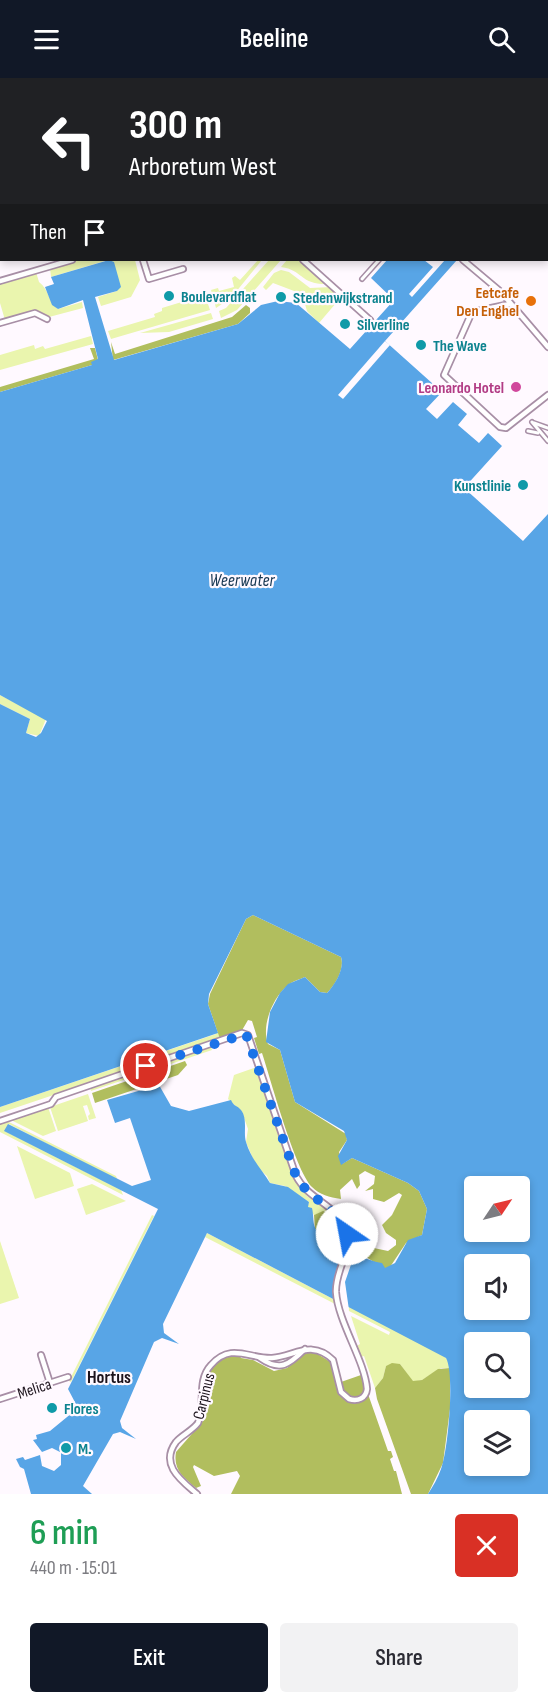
<!DOCTYPE html>
<html lang="en">
<head>
<meta charset="utf-8">
<style>
  body { margin:0; font-family:"Sofia Sans Condensed",sans-serif; background:#f2f2f3; color:#2b2b33; height:100vh; display:flex; flex-direction:column; font-size:22px; white-space:nowrap }
  * { box-sizing:border-box; margin:0 }
  p { font-size:20px; color:#7c7c81 }
  .icon { flex:none; width:33px; height:33px; fill:none; stroke:currentColor; stroke-width:2; stroke-linecap:round; stroke-linejoin:round }
  .map { position:relative; height:1416px; overflow:hidden }
  .details { display:flex; flex-direction:column; background:#fff; flex:1 }
  .details>* { flex:none }
  .guide { position:absolute; left:0px; top:0px; width:549px; height:183px; box-shadow:0 3px 9px #0003; background:#202124; color:#fff; overflow:hidden }
  .needle { width:39px; rotate:55deg }
  .buttons { position:absolute; left:464px; top:1098px; display:grid; gap:12px }
  .buttons a { display:grid; place-items:center; width:66px; height:66px; border-radius:6px; background:#fff; box-shadow:0 3px 9px #0003; font-size:30px }
  .pin { position:absolute; display:grid; place-items:center; width:51px; height:51px; color:#fff; margin:-26px; border:3px solid #fff; border-radius:50%; box-shadow:0 2px 6px #0007 }
  .me { position:absolute; width:66px; margin:-33px; rotate:327deg; stroke-linejoin:round; filter:drop-shadow(0 0 4px #0008) }
  .turn { display:flex; align-items:center; gap:21px; height:126px; padding:0 30px; font-size:27px }
  .turn .icon { width:78px; height:78px; stroke-width:2.5 }
  .turn b { display:block; font-size:42px; line-height:51px }
  .then { display:flex; align-items:center; height:57px; padding:0 30px; background:#0003; gap:12px; font-size:22px }
  .round { display:grid; place-items:center; flex:none; width:63px; height:63px; border-radius:6px; background:#f2f2f3 }
  .headline { display:flex; align-items:center; justify-content:space-between; height:102px; padding:0 30px }
  h1 { font-size:36px; font-weight:600; line-height:45px; color:#1e9e55 }
  .cta { display:flex; gap:12px; margin-top:auto; padding:12px 30px }
  .cta a { flex:1; height:69px; border-radius:6px; background:#111827; color:#fff; font-size:24px; font-weight:600; line-height:69px; text-align:center }
  .cta a+a { background:#f2f2f3; color:#2b2b33 }
  header { display:flex; justify-content:space-between; align-items:center; height:78px; padding:0 30px; background:#111827; color:#fff; font-size:27px; font-weight:600 }
  .map>svg:first-child { display:block }
  .green { fill:#eaf5ae }
  .forest { fill:#b1be5e }
  .water { fill:#58a5e6; fill-rule:evenodd }
  .pier { fill:#fff9ff }
  .lines { fill:none; stroke-linecap:round; stroke-linejoin:round }
  .pedestrian-casing { stroke:#a88fa6; stroke-width:6 }
  .minor-casing { stroke:#a88fa6; stroke-width:8 }
  .pedestrian { stroke:#fff; stroke-width:3 }
  .minor { stroke:#fff; stroke-width:4.5 }
  .route { stroke:#1a73e8; stroke-width:10; stroke-dasharray:0 18 }
  .culture-dot { fill:#0f9aa8; stroke:#fff9ff; stroke-width:2 }
  .food-dot { fill:#e8710a; stroke:#fff9ff; stroke-width:2 }
  .hotel-dot { fill:#d1479c; stroke:#fff9ff; stroke-width:2 }
  .labels { text-anchor:middle; stroke-width:4.5; stroke-linejoin:round; paint-order:stroke }
  .food-label { font-size:16px; font-weight:bold; fill:#c56008; stroke:#fff9ff; text-anchor:end }
  .culture-label { font-size:16px; font-weight:bold; fill:#0d838f; stroke:#fff9ff; text-anchor:start }
  .hotel-label { font-size:16px; font-weight:bold; fill:#b23c85; stroke:#fff9ff; text-anchor:end }
  .street-label { font-size:16px; fill:#1c131c; stroke:#fff9ff }
  .water-label { font-size:18px; font-style:italic; fill:#173752; stroke:#fff9ff }
  .neighbourhood-label { font-size:18px; font-weight:bold; fill:#1c131c; stroke:#fff9ff }
</style>
</head>
<body>
<header><svg class="icon" aria-label="menu" viewBox="0 0 24 24"><path d="M4 6h16M4 12h16M4 18h16"/></svg>Beeline<svg class="icon" aria-label="search" viewBox="0 0 24 24"><circle cx="10" cy="10" r="6"/><path d="M15 15l6 6"/></svg></header>
<div class="map">
<svg width="548" height="1416" viewBox="0 0 548 1416">
  <rect width="100%" height="100%" fill="#fff9ff"/>
  <!-- green -->
  <g class="green">
    <polygon points="80,182 135,182 140,202 131,219 101,228 98,219 117,213 108,182 51,199 50,190"/>
    <polygon points="258,182 262,182 231,220 216,230 211,212 218,210 219,213 234,209 232,200 235,198 240,202"/>
    <polygon points="269,182 281,182 237,232 221,240 219,233 226,230"/>
    <path d="M 287,182 L 301,182 L 329,206 C 299,207 304,192 281,189 Z"/>
    <polygon points="281,192 289,194 310,210 332,209 342,218 319,245 307,233 302,216 273,205 266,212 263,209 274,195"/>
    <path d="M 36,194 L 39,204 C 49,211 48,224 58,231 L 82,224 L 83,230 L 49,239 L 34,232 L 5,242 L 0,225 L 0,205 Z"/>
    <polygon points="204,214 210,232 111,261 108,253 155,239 154,236 162,233 162,230 198,219 197,216"/>
    <polygon points="211,235 213,241 169,254 140,255"/>
    <polygon points="91,258 93,266 0,292 0,277 34,267 35,271 43,268 45,271"/>
    <polygon points="0,617 46,641 39,658 26,655 30,641 0,626"/>
    <polygon points="216,949 220,961 0,1035 0,1029 216,956"/>
    <polygon points="211,968 212,972 91,1013 90,1009"/>
    <polygon points="257,989 294,1099 307,1118 333,1136 325,1133 314,1137 307,1129 309,1124 285,1108 270,1105 267,1098 256,1088 246,1064 248,1051 242,1034 228,1021 234,997"/>
    <polygon points="88,1016 96,1040 89,1042 88,1038 90,1036 87,1027 83,1028 88,1043 58,1053 50,1029"/>
    <polygon points="48,1029 56,1053 43,1058 11,1042"/>
    <polygon points="7,1043 116,1098 118,1103 9,1046 5,1053 121,1112 123,1117 0,1054 0,1046"/>
    <polygon points="17,1068 70,1095 74,1108 35,1121"/>
    <polygon points="92,1106 126,1123 86,1137 77,1111"/>
    <polygon points="152,1137 154,1138 71,1304 69,1303"/>
    <polygon points="207,1155 335,1222 337,1227 205,1159"/>
    <polygon points="0,1163 19,1220 0,1226"/>
    <polygon points="348,1228 441,1275 448,1282 450,1290 441,1290 422,1302 413,1304 400,1286 386,1288 383,1300 375,1310 364,1278 361,1279 357,1268 360,1266 351,1238 389,1257 390,1254 349,1233"/>
  </g>
  <!-- forest -->
  <g class="forest">
    <polygon points="246,227 250,230 250,235 238,246 113,282 111,264 115,276 232,239"/>
    <polygon points="90,270 95,270 98,282 92,287 0,314 0,309 94,281"/>
    <path d="M 253,837 L 341,879 C 345,891 335,907 327,915 L 320,914 L 305,899 C 299,902 292,903 287,908 C 273,920 261,947 268,966 L 280,972 L 295,1024 L 346,1056 L 347,1062 L 339,1074 L 342,1086 L 352,1080 L 408,1105 L 419,1113 L 427,1131 L 422,1157 L 406,1165 L 390,1189 L 385,1191 L 366,1179 L 369,1169 L 388,1173 L 396,1167 L 396,1162 L 386,1155 L 382,1147 L 392,1137 L 402,1117 L 399,1115 L 384,1124 L 373,1121 L 373,1111 L 365,1113 L 374,1106 L 375,1098 L 365,1093 L 359,1097 L 360,1107 L 357,1111 L 352,1101 L 340,1112 L 341,1121 C 329,1119 320,1117 312,1109 C 295,1092 270,999 262,975 L 259,976 L 254,960 L 257,959 L 252,943 L 248,942 L 241,954 L 220,961 L 208,926 L 210,916 L 246,841 Z"/>
    <polygon points="185,983 187,987 178,997 95,1025 92,1015"/>
    <path d="M 323,1133 C 341,1137 346,1153 345,1171 L 315,1151 L 314,1137 Z"/>
    <path d="M 313,1273 L 332,1285 L 339,1314 L 346,1322 L 359,1324 L 368,1316 L 388,1373 L 391,1373 L 393,1379 L 390,1381 L 394,1393 L 396,1393 L 402,1416 L 231,1416 L 240,1398 L 237,1393 L 214,1398 L 194,1387 L 193,1389 L 201,1408 L 196,1410 C 183,1399 173,1392 176,1374 L 204,1342 L 204,1305 L 210,1291 L 221,1281 L 239,1276 L 241,1280 L 253,1282 L 274,1293 L 287,1290 L 304,1276 Z"/>
    <polygon points="392,1285 400,1286 413,1303 422,1302 438,1291 450,1290 450,1331 443,1385 428,1416 411,1416 377,1321 375,1310 383,1300 386,1288"/>
    <path d="M 361,1297 L 365,1308 L 365,1314 L 357,1320 C 346,1320 343,1313 341,1304 Z"/>
  </g>
  <!-- water -->
  <path class="water" d="M 109,182 L 114,184 L 121,209 L 117,213 L 95,219 L 114,282 L 238,246 L 261,227 L 278,223 L 296,225 L 350,271 L 394,222 L 371,200 L 387,182 L 424,182 L 433,189 L 409,216 L 412,219 L 445,182 L 457,182 L 385,263 L 442,314 L 426,331 L 437,341 L 453,324 L 467,336 L 458,347 L 479,365 L 488,355 L 502,368 L 464,410 L 523,463 L 548,436 L 548,1416 L 428,1416 C 433,1408 438,1400 441,1391 C 448,1373 455,1296 446,1280 L 207,1155 L 163,1246 L 164,1255 L 179,1266 L 162,1260 L 154,1264 L 120,1343 L 122,1350 L 136,1361 L 120,1354 L 113,1356 L 83,1408 L 92,1416 L 31,1416 L 24,1391 L 20,1389 L 16,1381 L 23,1379 L 25,1382 L 40,1377 L 42,1388 L 54,1393 L 61,1387 L 61,1375 L 66,1377 L 72,1374 L 72,1368 L 67,1364 L 61,1367 L 60,1374 L 52,1370 L 42,1374 L 33,1362 L 37,1361 L 36,1357 L 50,1353 L 78,1330 L 68,1311 L 158,1131 L 4,1053 L 8,1046 L 132,1108 L 151,1102 L 130,1040 L 115,1045 L 107,1022 L 159,1007 L 171,1028 L 189,1033 L 231,1022 C 234,1029 237,1027 241,1032 C 248,1041 243,1055 246,1064 C 251,1081 262,1092 270,1105 L 288,1109 L 309,1124 L 308,1129 L 312,1130 C 314,1137 312,1147 317,1153 C 324,1163 369,1184 382,1185 L 385,1190 L 395,1185 L 408,1162 L 422,1157 L 427,1131 L 419,1113 L 408,1105 L 352,1080 L 341,1087 L 338,1078 L 347,1062 L 344,1053 L 295,1024 L 280,972 L 266,964 L 270,934 L 280,915 L 288,906 L 305,899 L 320,914 L 327,915 C 335,907 345,890 341,879 L 253,837 L 246,841 L 209,916 L 208,926 L 218,955 L 0,1029 L 0,626 L 30,641 L 26,655 L 36,659 L 41,655 L 47,643 L 0,617 L 0,314 L 92,287 L 91,284 L 98,281 L 83,222 L 58,231 L 52,227 L 45,209 L 54,206 L 51,199 ZM 474,1108 L 519,1108 L 519,1154 L 474,1154 ZM 474,1186 L 519,1186 L 519,1232 L 474,1232 ZM 474,1264 L 519,1264 L 519,1310 L 474,1310 ZM 474,1342 L 519,1342 L 519,1388 L 474,1388 Z"/>
  <!-- pier -->
  <g class="pier">
    <polygon points="385,263 390,267 343,321 338,317"/>
    <polygon points="346,1168 356,1172 345,1204 349,1232 336,1226 334,1213 334,1201"/>
  </g>
  <g class="lines">
    <defs>
      <g id="pedestrian">
        <polyline points="362,201 379,182"/>
        <polyline points="532,344 548,363"/>
        <polyline points="534,345 548,350"/>
        <polyline points="528,353 538,355"/>
      </g>
      <g id="minor">
        <polyline points="89,0 90,2"/>
        <polyline points="174,0 174,2"/>
        <polyline points="292,0 292,2"/>
        <polyline points="4,2 5,0"/>
        <polyline points="461,2 462,0"/>
        <polyline points="0,34 2,33"/>
        <polyline points="548,147 548,148"/>
        <polyline points="143,182 149,201 183,191"/>
        <polyline points="303,182 370,242"/>
        <polyline points="463,182 501,214 548,269"/>
        <polyline points="0,203 72,182"/>
        <polyline points="510,226 472,234 444,297 500,349 506,350 548,317"/>
        <polyline points="0,245 35,235 47,241"/>
        <path d="M 0,1043 L 51,1026 L 56,1019 L 242,955 L 248,957 L 296,1098 C 308,1121 334,1126 344,1147 C 355,1172 335,1190 336,1214 C 338,1244 365,1283 367,1311 C 366,1320 358,1324 349,1321 L 341,1314 L 333,1282 C 312,1261 295,1278 272,1280 C 249,1281 231,1264 211,1287 C 196,1303 206,1327 198,1345 C 192,1353 182,1357 176,1364 C 159,1387 182,1403 197,1416"/>
        <polyline points="41,1277 50,1305"/>
        <path d="M 260,1280 C 280,1294 289,1287 305,1271"/>
        <polyline points="0,1321 68,1299"/>
      </g>
    </defs>
    <!-- pedestrian casing -->
    <use href="#pedestrian" class="pedestrian-casing"/>
    <!-- minor casing -->
    <use href="#minor" class="minor-casing"/>
    <!-- pedestrian -->
    <use href="#pedestrian" class="pedestrian"/>
    <!-- minor -->
    <use href="#minor" class="minor"/>
  </g>
  <g class="lines">
    <!-- route -->
    <path class="route" d="M 146,988 L 246,956 L 296,1098 C 309,1123 339,1128 347,1156"/>
  </g>
  <!-- markers -->
  <g class="culture-dot">
    <circle cx="169" cy="218" r="6"/>
    <circle cx="281" cy="219" r="6"/>
    <circle cx="345" cy="246" r="6"/>
    <circle cx="421" cy="267" r="6"/>
    <circle cx="523" cy="407" r="6"/>
    <circle cx="52" cy="1330" r="6"/>
    <circle cx="66" cy="1370" r="6"/>
  </g>
  <circle class="food-dot" cx="531" cy="223" r="6"/>
  <circle class="hotel-dot" cx="516" cy="309" r="6"/>
  <g class="labels">
    <!-- food labels -->
    <g class="food-label">
      <text x="519" y="220">Eetcafe<tspan x="519" dy="18">Den Enghel</tspan></text>
    </g>
    <!-- culture labels -->
    <g class="culture-label">
      <text x="181" y="224">Boulevardflat</text>
      <text x="293" y="225">Stedenwijkstrand</text>
      <text x="357" y="252">Silverline</text>
      <text x="433" y="273">The Wave</text>
      <text x="511" y="413" text-anchor="end">Kunstlinie</text>
      <text x="64" y="1336">Flores</text>
      <text x="78" y="1376">M.</text>
    </g>
    <!-- hotel labels -->
    <g class="hotel-label">
      <text x="504" y="315">Leonardo Hotel</text>
    </g>
    <!-- street labels -->
    <g class="street-label">
      <text transform="translate(34 1310) rotate(-18)" y="6">Melica</text>
      <text transform="translate(203 1318) rotate(-76)" y="6">Carpinus</text>
    </g>
    <!-- water labels -->
    <g class="water-label">
      <text x="242" y="508">Weerwater</text>
    </g>
    <!-- neighbourhood labels -->
    <g class="neighbourhood-label">
      <text x="109" y="1305">Hortus</text>
    </g>
  </g>
</svg>
<div class="buttons">
<a><svg class="needle" viewBox="-14 -14 28 28"><path d="M0-13l5 13h-10z" fill="#e53935"/><path d="M0 13l5-13h-10z" fill="#7c7c81"/></svg></a>
<a><svg class="icon" aria-label="sound" viewBox="0 0 24 24"><path d="M4 9h4l5-4v14l-5-4H4zM17 9q2 3 0 6"/></svg></a>
<a><svg class="icon" aria-label="search" viewBox="0 0 24 24"><circle cx="10" cy="10" r="6"/><path d="M15 15l6 6"/></svg></a>
<a><svg class="icon" aria-label="layers" viewBox="0 0 24 24"><path d="M12 4l9 5-9 5-9-5zM3 14l9 5 9-5"/></svg></a>
</div>
<div class="pin" style="left:146px;top:988px;background:#d93025"><svg class="icon" aria-label="arrive" viewBox="0 0 24 24"><path d="M6 21V4h12l-3 4 3 4H6"/></svg></div>
<svg class="me" style="left:347px;top:1156px" viewBox="-20 -20 40 40"><circle r="19" fill="#fff"/><path d="M0-13L10 11 0 6-10 11z" fill="#1a73e8"/></svg>
<div class="guide">
<div class="turn"><svg class="icon" aria-label="left" viewBox="0 0 24 24"><path d="M17 20v-9H6M10 6l-5 5 5 5"/></svg><div><b>300 m</b>Arboretum West</div></div>
<div class="then">Then<svg class="icon" aria-label="arrive" viewBox="0 0 24 24"><path d="M6 21V4h12l-3 4 3 4H6"/></svg></div>
</div>
</div>
<section class="details">
<div class="headline"><div><h1>6 min</h1><p>440 m · 15:01</p></div><a class="round" style="background:#d93025;color:#fff"><svg class="icon" aria-label="close" viewBox="0 0 24 24"><path d="M6 6l12 12M18 6L6 18"/></svg></a></div>
<div class="cta"><a>Exit</a><a>Share</a></div>
</section>
</body>
</html>
